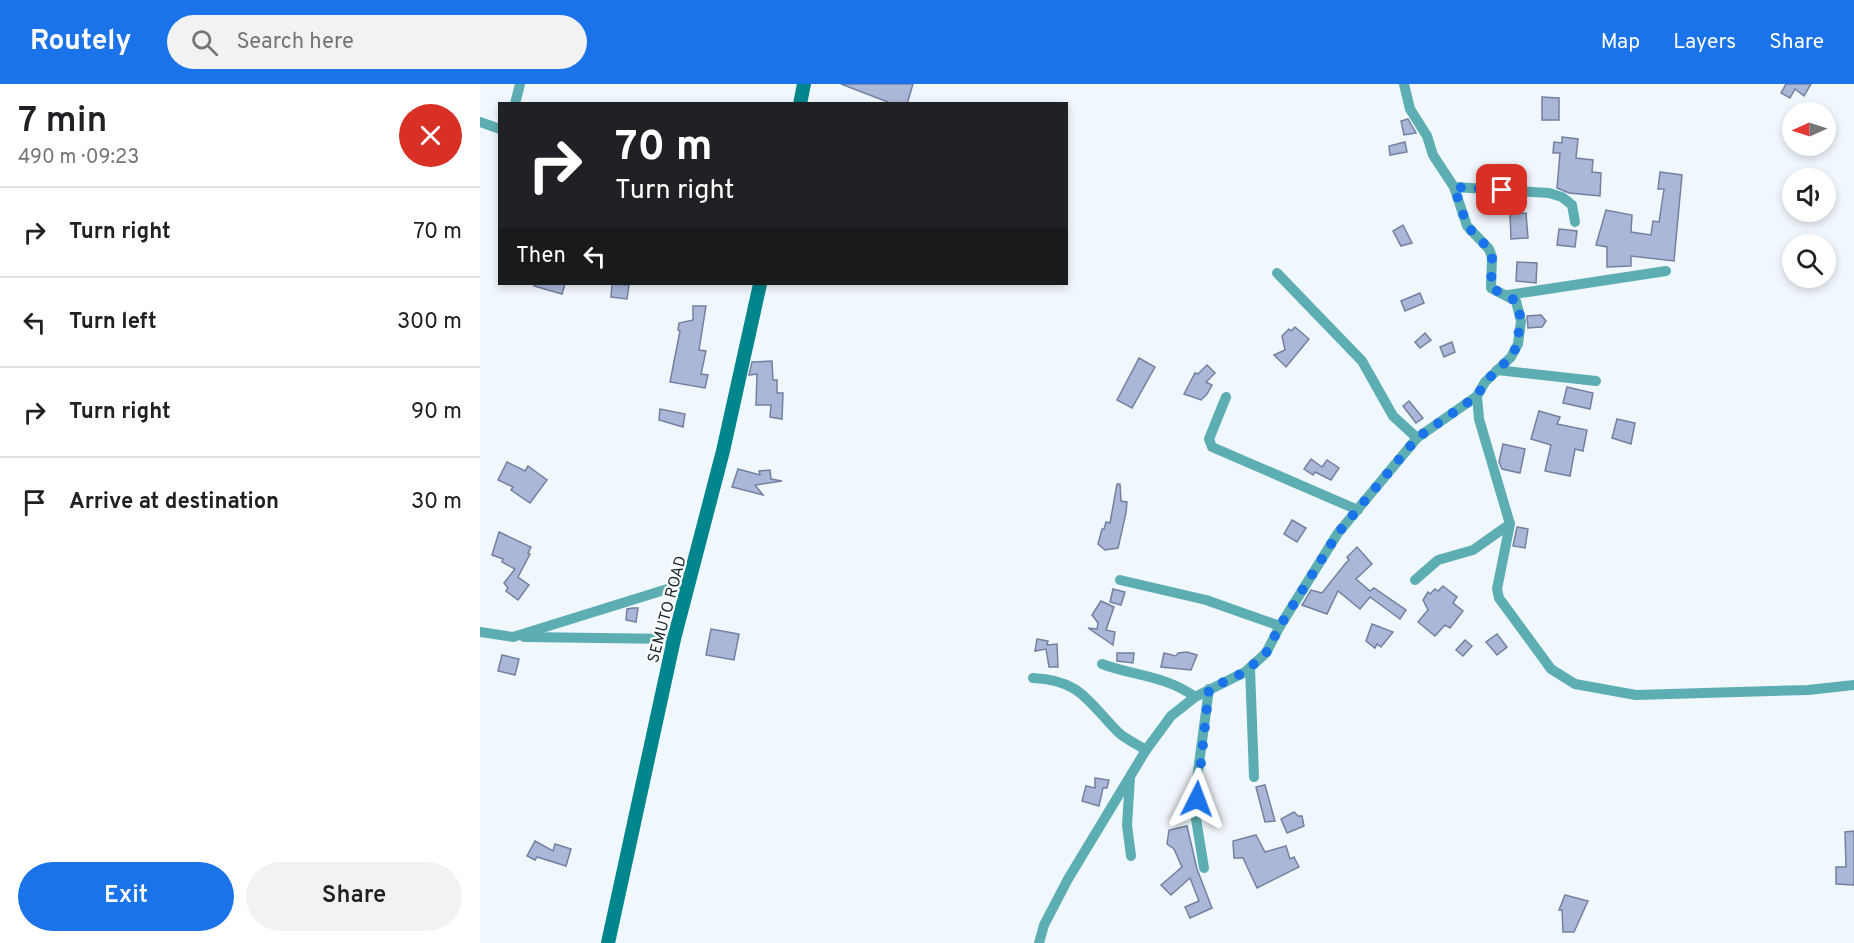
<!DOCTYPE html>
<html lang="en">
<head>
<meta charset="utf-8">
<style>
  body { margin:0; font-family:Overpass,sans-serif; background:#f2f2f2; color:#202124; height:100vh; display:flex; flex-direction:column; font-size:22px; white-space:nowrap }
  * { box-sizing:border-box; margin:0 }
  p { font-size:20px; color:#757577 }
  .icon { flex:none; width:33px; height:33px; fill:none; stroke:currentColor; stroke-width:2; stroke-linecap:round; stroke-linejoin:round }
  .map { position:relative; flex:1; overflow:hidden }
  .panel { display:flex; flex-direction:column; background:#fff; width:480px }
  .panel>* { flex:none }
  .top-card { position:absolute; left:18px; top:18px; width:570px; height:183px; border-radius:0px; box-shadow:0 3px 9px #0003; background:#202124; color:#fff; overflow:hidden }
  .needle { width:39px; rotate:267deg }
  .controls { position:absolute; left:1302px; top:18px; display:grid; gap:12px }
  .controls a { display:grid; place-items:center; width:54px; height:54px; border-radius:50%; background:#fff; box-shadow:0 3px 9px #0003; font-size:30px }
  .pin { position:absolute; display:grid; place-items:center; width:51px; height:51px; color:#fff; margin:-26px; border-radius:12px; box-shadow:0 3px 9px #0006 }
  .me { position:absolute; width:66px; margin:-33px; rotate:3deg; stroke-linejoin:round; filter:drop-shadow(0 0 4px #0008) }
  .turn { display:flex; align-items:center; gap:21px; height:126px; padding:0 18px; font-size:27px }
  .turn .icon { width:78px; height:78px; stroke-width:2.5 }
  .turn b { display:block; font-size:42px; line-height:51px }
  .then { display:flex; align-items:center; height:57px; padding:0 18px; background:#0003; gap:12px; font-size:22px }
  .round { display:grid; place-items:center; flex:none; width:63px; height:63px; border-radius:32px; background:#f2f2f2 }
  .headline { display:flex; align-items:center; justify-content:space-between; height:102px; padding:0 18px }
  h1 { font-size:36px; font-weight:600; line-height:45px }
  .action { display:flex; gap:12px; margin-top:auto; padding:12px 18px }
  .action a { flex:1; height:69px; border-radius:36px; background:#1a73e8; color:#fff; font-size:24px; font-weight:600; line-height:69px; text-align:center }
  .action a+a { background:#f2f2f2; color:#202124 }
  ul { padding:0; list-style:none }
  li { display:flex; align-items:center; gap:18px; height:90px; padding:0 18px; border-top:2px solid #e0e0e0 }
  li div { flex:1 }
  li b { display:block; font-size:22px }
  li em { font-style:normal }
  header { display:flex; align-items:center; gap:36px; box-sizing:border-box; height:84px; padding:0 30px; background:#1a73e8; color:#fff }
  header strong { font-size:28px }
  nav { display:flex; gap:33px; margin-inline-start:auto; font-size:21px }
  .search { width:420px; height:54px; background:#f2f2f2; display:flex; align-items:center; gap:15px; box-sizing:border-box; padding:0 21px; border-radius:33px; color:#757577; font-size:22px }
  main { display:flex; flex:1; min-height:0 }
  .map>svg:first-child { display:block }
  .building { fill:#aab7d8; stroke:#74809f; stroke-width:1.5 }
  .lines { fill:none; stroke-linecap:round; stroke-linejoin:round }
  .minor { stroke:#5daeb3; stroke-width:10 }
  .secondary { stroke:#00868c; stroke-width:14 }
  .route { stroke:#1a73e8; stroke-width:10; stroke-dasharray:0 18 }
  .labels { text-anchor:middle; stroke-width:4.5; stroke-linejoin:round; paint-order:stroke }
  .street-label { font-size:16px; fill:#1a2931; stroke:#fff }
</style>
</head>
<body>
<header>
<strong>Routely</strong>
<div class="search"><svg class="icon" aria-label="search" viewBox="0 0 24 24"><circle cx="10" cy="10" r="6"/><path d="M15 15l6 6"/></svg>Search here</div>
<nav><a>Map</a><a>Layers</a><a>Share</a></nav>
</header>
<main>
<section class="panel">
<div class="headline"><div><h1>7 min</h1><p>490 m · 09:23</p></div><a class="round" style="background:#d93025;color:#fff"><svg class="icon" aria-label="close" viewBox="0 0 24 24"><path d="M6 6l12 12M18 6L6 18"/></svg></a></div>
<ul>
<li><svg class="icon" aria-label="right" viewBox="0 0 24 24"><path d="M7 20v-9h11M14 6l5 5-5 5"/></svg><div><b>Turn right</b></div><em>70 m</em></li>
<li><svg class="icon" aria-label="left" viewBox="0 0 24 24"><path d="M17 20v-9H6M10 6l-5 5 5 5"/></svg><div><b>Turn left</b></div><em>300 m</em></li>
<li><svg class="icon" aria-label="right" viewBox="0 0 24 24"><path d="M7 20v-9h11M14 6l5 5-5 5"/></svg><div><b>Turn right</b></div><em>90 m</em></li>
<li><svg class="icon" aria-label="arrive" viewBox="0 0 24 24"><path d="M6 21V4h12l-3 4 3 4H6"/></svg><div><b>Arrive at destination</b></div><em>30 m</em></li>
</ul>
<div class="action"><a>Exit</a><a>Share</a></div>
</section>
<div class="map">
<svg width="1374" height="859" viewBox="0 0 1374 859">
  <rect width="100%" height="100%" fill="#f1f8fd"/>
  <!-- building -->
  <g class="building">
    <polygon points="361,0 433,0 427,20 413,20"/>
    <polygon points="1306,0 1331,0 1324,12 1315,5 1310,14 1301,9"/>
    <polygon points="1062,13 1079,14 1079,36 1062,36"/>
    <polygon points="928,35 936,49 924,51 921,37"/>
    <polygon points="1082,53 1098,55 1096,74 1113,76 1112,88 1121,89 1120,112 1089,109 1077,104 1080,69 1073,69 1074,58 1082,59"/>
    <polygon points="925,58 927,68 910,71 909,62"/>
    <polygon points="1180,88 1202,91 1194,177 1151,172 1151,182 1127,183 1127,163 1116,161 1126,126 1152,131 1151,148 1171,151 1173,137 1179,138 1184,105 1178,105"/>
    <polygon points="1046,129 1048,154 1031,155 1030,130"/>
    <polygon points="923,141 932,159 921,162 913,147"/>
    <polygon points="1079,145 1097,147 1095,163 1077,161"/>
    <polygon points="1037,178 1057,179 1056,199 1036,197"/>
    <polygon points="54,200 85,200 82,210 54,202"/>
    <polygon points="132,200 149,201 147,215 131,213"/>
    <polygon points="940,209 944,219 925,227 921,217"/>
    <polygon points="213,222 226,222 219,266 226,267 221,290 228,291 225,304 190,298 200,247 198,246 199,239 213,236"/>
    <polygon points="1061,231 1066,237 1062,243 1048,244 1047,232"/>
    <polygon points="815,243 829,255 806,283 794,271 805,266 802,252 809,245 811,247"/>
    <polygon points="945,249 951,256 940,264 935,258"/>
    <polygon points="972,258 975,268 964,273 960,263"/>
    <polygon points="659,274 675,283 652,324 637,316"/>
    <polygon points="292,277 293,296 297,296 297,309 303,309 302,335 290,333 291,321 276,321 277,290 269,291 272,278"/>
    <polygon points="727,281 735,289 726,298 732,301 727,310 721,316 704,310 715,289 718,290"/>
    <polygon points="1087,303 1113,309 1110,325 1083,319"/>
    <polygon points="929,317 943,334 936,339 923,322"/>
    <polygon points="180,325 205,330 203,343 179,336"/>
    <polygon points="1059,327 1080,333 1077,340 1107,346 1103,367 1095,365 1090,392 1065,387 1071,361 1051,355"/>
    <polygon points="1137,335 1155,339 1151,360 1132,354"/>
    <polygon points="1023,360 1045,365 1040,389 1022,385 1019,378"/>
    <polygon points="831,375 842,383 847,376 859,384 851,396 835,388 833,391 824,385"/>
    <polygon points="27,378 45,387 48,382 67,396 50,419 31,406 33,403 18,396"/>
    <polygon points="258,385 280,391 279,387 290,386 291,395 302,397 275,401 283,411 252,403"/>
    <polygon points="637,400 640,400 641,417 647,418 646,429 638,464 625,466 618,460 622,445 624,445 626,438 630,439"/>
    <polygon points="812,436 826,444 817,458 804,450"/>
    <polygon points="1037,443 1048,445 1045,464 1033,462"/>
    <polygon points="19,448 51,463 48,469 50,470 38,493 49,501 38,516 26,507 28,504 24,499 35,485 22,478 23,475 12,471"/>
    <polygon points="877,463 892,480 876,495 890,507 894,504 926,526 920,535 890,513 880,525 858,507 847,530 822,521 831,506 842,509 865,480 869,476 867,473"/>
    <polygon points="963,502 977,513 973,519 983,527 970,544 965,541 955,552 938,538 948,526 943,516 948,508 950,510 955,505 958,507"/>
    <polygon points="633,505 645,508 641,521 630,518"/>
    <polygon points="621,517 634,523 626,546 635,548 633,561 608,544 617,545 618,539 612,531"/>
    <polygon points="153,524 158,524 156,538 146,536 147,525"/>
    <polygon points="892,540 913,548 901,563 897,560 895,564 886,557"/>
    <polygon points="231,545 259,550 254,576 226,571"/>
    <polygon points="1017,550 1027,563 1017,571 1006,558"/>
    <polygon points="557,555 568,557 567,561 577,560 578,583 569,583 566,565 555,567"/>
    <polygon points="985,556 992,562 983,572 976,566"/>
    <polygon points="707,568 717,571 711,586 681,583 684,569 696,572 698,569"/>
    <polygon points="637,569 654,569 653,579 637,577"/>
    <polygon points="22,571 39,575 35,591 18,587"/>
    <polygon points="615,694 629,696 627,704 623,704 619,722 602,717 606,702 615,704"/>
    <polygon points="785,701 795,737 785,738 776,703"/>
    <polygon points="814,728 818,732 822,732 824,742 807,749 801,735"/>
    <polygon points="707,742 717,785 732,824 710,834 705,823 719,817 710,794 691,811 681,801 702,783 694,765 687,760 689,746"/>
    <polygon points="1374,747 1374,801 1356,800 1356,783 1366,783 1365,748"/>
    <polygon points="776,751 785,768 806,762 810,775 814,773 819,783 777,804 763,774 754,774 753,757"/>
    <polygon points="55,757 73,767 75,760 91,765 86,782 57,773 55,776 47,772"/>
    <polygon points="1085,811 1108,817 1094,848 1083,848 1082,826 1079,826"/>
  </g>
  <g class="lines">
    <!-- minor -->
    <g class="minor">
      <polyline points="924,0 930,25 947,52 953,71 974,103 987,142 1009,165 1012,173 1011,204 1036,217 1041,237 1038,260 1031,273 1005,298 997,312 999,335 1030,440 1017,505 1019,514 1071,585 1095,600 1156,611 1328,606 1374,601"/>
      <polyline points="35,20 40,0"/>
      <polyline points="0,38 20,45"/>
      <polyline points="974,103 1069,109 1082,113 1092,121 1095,138"/>
      <polyline points="797,189 882,277 913,332 937,354"/>
      <polyline points="1028,211 1186,187"/>
      <polyline points="1017,286 1116,297"/>
      <polyline points="746,313 729,355 732,363 878,426"/>
      <polyline points="640,496 726,516 800,542"/>
      <polyline points="935,496 958,476 993,466 1030,440"/>
      <polyline points="0,548 33,553 210,498"/>
      <polyline points="44,553 194,555"/>
      <path d="M 622,580 C 654,592 687,592 715,613"/>
      <polyline points="770,584 774,693"/>
      <path d="M 553,594 C 601,596 608,618 638,648 C 645,655 657,660 666,666"/>
      <polyline points="650,694 647,741 651,772"/>
      <polyline points="724,784 716,735 717,695 729,605"/>
      <polyline points="559,859 564,841 588,795 666,666 691,632 715,613 765,588 786,569 800,542 858,449 937,354 997,312"/>
    </g>
    <!-- secondary -->
    <g class="secondary">
      <polyline points="320,20 324,0"/>
      <polyline points="128,859 194,555 243,367 280,200"/>
    </g>
  </g>
  <g class="lines">
    <!-- route -->
    <polyline class="route" points="717,715 729,605 765,588 786,569 800,542 858,449 937,354 997,312 1005,298 1031,273 1038,260 1040,226 1036,217 1011,204 1012,173 1009,165 987,142 974,103 1022,106"/>
  </g>
  <g class="labels">
    <!-- street labels -->
    <g class="street-label">
      <text transform="translate(186 525) rotate(-75)" y="6">SEMUTO ROAD</text>
    </g>
  </g>
</svg>
<div class="controls">
<a><svg class="needle" viewBox="-14 -14 28 28"><path d="M0-13l5 13h-10z" fill="#e53935"/><path d="M0 13l5-13h-10z" fill="#757577"/></svg></a>
<a><svg class="icon" aria-label="sound" viewBox="0 0 24 24"><path d="M4 9h4l5-4v14l-5-4H4zM17 9q2 3 0 6"/></svg></a>
<a><svg class="icon" aria-label="search" viewBox="0 0 24 24"><circle cx="10" cy="10" r="6"/><path d="M15 15l6 6"/></svg></a>
</div>
<div class="pin" style="left:1022px;top:106px;background:#d93025"><svg class="icon" aria-label="arrive" viewBox="0 0 24 24"><path d="M6 21V4h12l-3 4 3 4H6"/></svg></div>
<svg class="me" style="left:717px;top:715px" viewBox="-20 -20 40 40"><path d="M0-17L14 15 0 8-14 15z" fill="#1a73e8" stroke="#fff" stroke-width="4"/></svg>
<div class="top-card">
<div class="turn"><svg class="icon" aria-label="right" viewBox="0 0 24 24"><path d="M7 20v-9h11M14 6l5 5-5 5"/></svg><div><b>70 m</b>Turn right</div></div>
<div class="then">Then<svg class="icon" aria-label="left" viewBox="0 0 24 24"><path d="M17 20v-9H6M10 6l-5 5 5 5"/></svg></div>
</div>
</div>
</main>
</body>
</html>
